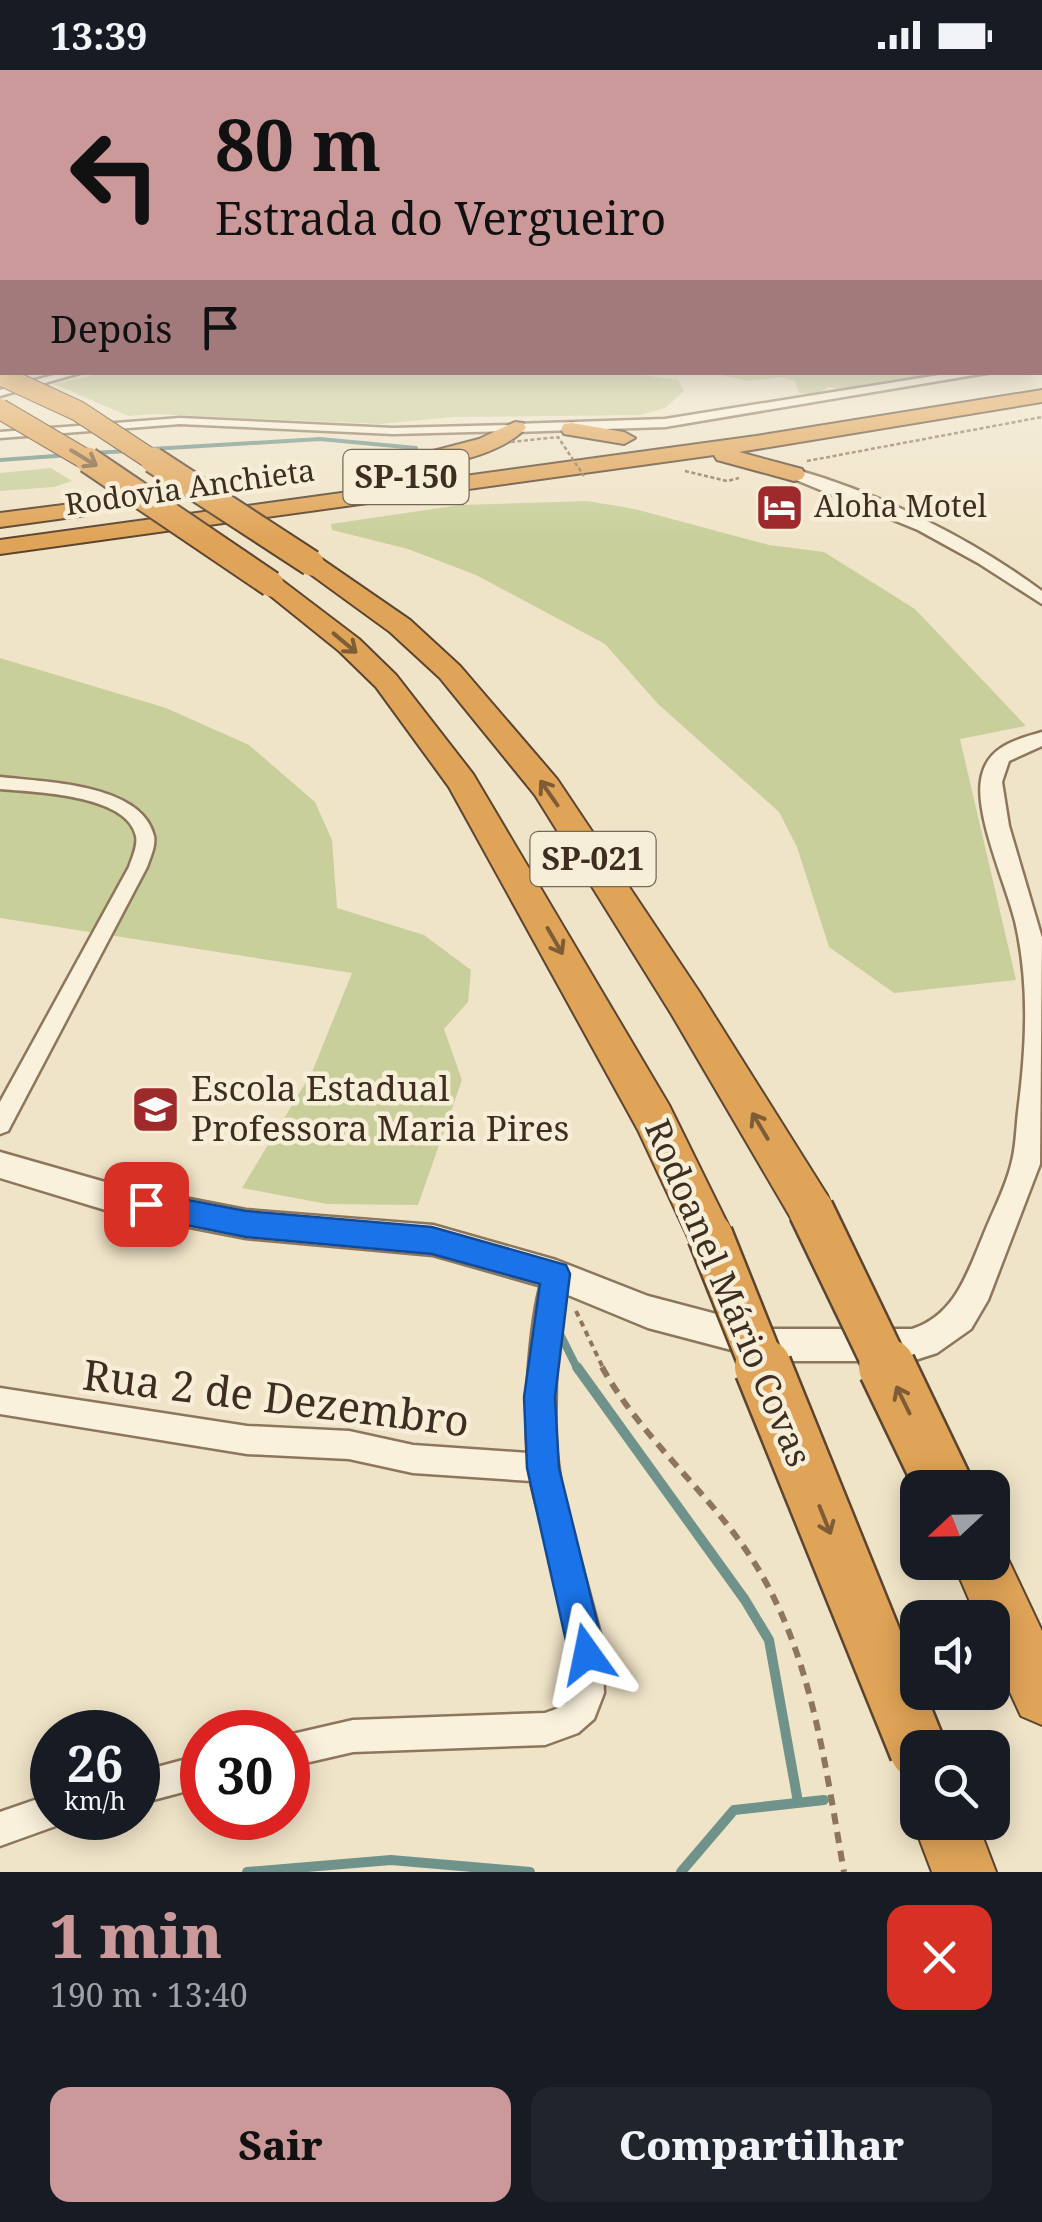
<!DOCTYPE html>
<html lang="pt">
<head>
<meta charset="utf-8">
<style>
  body { margin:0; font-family:"Noto Serif",serif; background:#20242c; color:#f1f3f6; height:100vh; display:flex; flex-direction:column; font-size:38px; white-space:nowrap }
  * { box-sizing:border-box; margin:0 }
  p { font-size:32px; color:#9ea1a6 }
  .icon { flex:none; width:55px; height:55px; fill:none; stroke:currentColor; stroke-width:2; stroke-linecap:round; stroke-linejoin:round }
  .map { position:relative; height:1802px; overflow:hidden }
  .sheet { display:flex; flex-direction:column; background:#171b24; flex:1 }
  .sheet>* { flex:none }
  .guide { position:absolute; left:0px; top:0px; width:1042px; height:305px; box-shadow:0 5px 25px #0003; background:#cc999b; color:#111; overflow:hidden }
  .needle { width:65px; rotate:248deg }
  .buttons { position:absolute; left:900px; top:1400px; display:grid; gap:20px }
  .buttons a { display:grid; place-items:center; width:110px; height:110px; border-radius:20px; background:#171b24; box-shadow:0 5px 25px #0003; font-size:50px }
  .speed { position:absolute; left:30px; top:1640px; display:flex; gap:20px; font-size:50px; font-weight:700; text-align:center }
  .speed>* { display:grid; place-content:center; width:130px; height:130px; border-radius:50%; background:#171b24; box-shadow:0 5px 25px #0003; line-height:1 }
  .speed small { font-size:25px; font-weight:400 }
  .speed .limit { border:15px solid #d22; background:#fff; color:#111 }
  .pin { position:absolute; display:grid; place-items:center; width:85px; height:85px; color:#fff; margin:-42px; border-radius:20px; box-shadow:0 5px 15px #0006 }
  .me { position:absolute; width:110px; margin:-55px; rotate:348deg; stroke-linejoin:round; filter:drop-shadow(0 0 8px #0008) }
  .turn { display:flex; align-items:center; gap:35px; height:210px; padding:0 50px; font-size:45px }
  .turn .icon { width:130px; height:130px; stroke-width:2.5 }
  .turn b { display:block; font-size:70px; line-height:85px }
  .then { display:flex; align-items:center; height:95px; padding:0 50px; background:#0003; gap:20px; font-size:38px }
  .round { display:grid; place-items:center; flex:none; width:105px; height:105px; border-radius:20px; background:#20242c }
  .summary { display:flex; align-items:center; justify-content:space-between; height:170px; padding:0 50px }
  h1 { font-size:60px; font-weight:800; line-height:75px; color:#cc999b }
  .button { display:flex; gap:20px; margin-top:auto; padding:20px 50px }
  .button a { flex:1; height:115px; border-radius:20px; background:#cc999b; color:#111; font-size:40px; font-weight:800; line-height:115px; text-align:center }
  .button a+a { background:#20242c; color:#f1f3f6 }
  .status { display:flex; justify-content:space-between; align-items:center; height:70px; padding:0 50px; background:#171b24; direction:ltr }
  .status svg { height:28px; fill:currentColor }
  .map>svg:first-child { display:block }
  .green { fill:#c9cf9b }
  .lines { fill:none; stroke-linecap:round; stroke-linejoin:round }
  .stream-far2 { stroke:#6f938a; stroke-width:4 }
  .stream-far1 { stroke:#6f938a; stroke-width:8 }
  .stream { stroke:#6f938a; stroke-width:10 }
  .minor-casing { stroke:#8d765c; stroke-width:5 }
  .tertiary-casing { stroke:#8d765c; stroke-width:5 }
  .motorway-casing { stroke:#5b4430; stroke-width:4 }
  .path-far2 { stroke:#8d765c; stroke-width:2.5; stroke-dasharray:4 2.5; stroke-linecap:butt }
  .path-far1 { stroke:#8d765c; stroke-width:4; stroke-dasharray:6 5; stroke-linecap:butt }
  .path { stroke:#8d765c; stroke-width:6; stroke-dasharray:11 8; stroke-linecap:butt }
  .minor { fill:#faf1dc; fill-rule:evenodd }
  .tertiary { fill:#faf1dc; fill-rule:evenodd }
  .motorway { fill:#e0a458; fill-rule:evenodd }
  .motorway-bridge-far3-casing { stroke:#5b4430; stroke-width:22; stroke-linecap:butt }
  .motorway-bridge-far2-casing { stroke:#5b4430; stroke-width:29; stroke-linecap:butt }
  .motorway-bridge-far1-casing { stroke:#5b4430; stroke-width:49; stroke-linecap:butt }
  .motorway-bridge-casing { stroke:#5b4430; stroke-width:61; stroke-linecap:butt }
  .path-bridge { stroke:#8d765c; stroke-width:2.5; stroke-dasharray:4 2.5; stroke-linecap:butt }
  .motorway-bridge-far3 { stroke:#e0a458; stroke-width:20 }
  .motorway-bridge-far2 { stroke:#e0a458; stroke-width:25 }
  .motorway-bridge-far1 { stroke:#e0a458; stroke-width:44 }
  .motorway-bridge { stroke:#e0a458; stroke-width:56 }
  .oneway { stroke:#7e5d36 }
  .route { fill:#1a73e8; stroke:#114b97; stroke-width:2.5 }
  .labels { text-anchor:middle; stroke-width:9; stroke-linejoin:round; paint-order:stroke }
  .far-street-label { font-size:30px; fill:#3d2e20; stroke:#f7eed8 }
  .far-poi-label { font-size:30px; fill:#3d2e20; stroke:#f7eed8; text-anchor:start }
  .shield { fill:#f7eed8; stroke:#756857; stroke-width:2.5 }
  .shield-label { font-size:32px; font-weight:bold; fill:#3d2e20 }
  .poi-label { font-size:35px; fill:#3d2e20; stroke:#f7eed8; text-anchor:start }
  .street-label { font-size:35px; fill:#3d2e20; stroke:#f7eed8 }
  .near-street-label { font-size:42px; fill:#3d2e20; stroke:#f7eed8 }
</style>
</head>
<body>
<div class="status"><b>13:39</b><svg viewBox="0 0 49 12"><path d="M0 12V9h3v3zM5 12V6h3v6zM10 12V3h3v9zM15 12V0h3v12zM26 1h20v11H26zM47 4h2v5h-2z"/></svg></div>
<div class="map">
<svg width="1042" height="1802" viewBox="0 0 1042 1802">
  <rect width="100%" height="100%" fill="#f0e4c8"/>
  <!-- green -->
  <g class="green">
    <polygon points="108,302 619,302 678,310 684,321 665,338 640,345 453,347 381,354 153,344 128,346 54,314"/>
    <path d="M 851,302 L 958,303 C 924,308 861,327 829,317 L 816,324 L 799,323 L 795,311 L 782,307 L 749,311 L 712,303 Z"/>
    <polygon points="51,398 72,411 54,417 0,421 0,403"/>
    <polygon points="587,431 635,439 769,475 824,482 915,539 1026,656 960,669 1016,910 894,923 829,877 797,777 779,742 658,634 605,574 476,505 408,479 332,460 331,454 460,435"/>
    <polygon points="0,588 166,638 249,675 315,732 332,770 337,838 424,865 471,900 468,932 444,959 462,1010 418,1135 327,1134 242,1118 312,1002 352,903 0,848"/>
  </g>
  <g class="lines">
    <!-- stream-far2 -->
    <g class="stream-far2">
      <polyline points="151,379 320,369 416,378"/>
      <polyline points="91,383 128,381"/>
      <polyline points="0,390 69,385"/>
    </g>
    <!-- stream-far1 -->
    <polyline class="stream-far1" points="560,1264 578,1300"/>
    <!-- stream -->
    <g class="stream">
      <polyline points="577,1297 745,1530 769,1570 798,1732"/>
      <polyline points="247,1802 391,1790 530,1802"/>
      <polyline points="681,1802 734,1740 824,1730"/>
    </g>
    <defs>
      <g id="minor">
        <polygon points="64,302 83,302 0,326 0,320"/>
        <polygon points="180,348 393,358 515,355 521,358 515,361 393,364 180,354 0,368 0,362"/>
        <path d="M 0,707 C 42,712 142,713 154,766 C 156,776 150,788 147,797 L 8,1061 L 0,1064 L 0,1032 L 129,797 C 132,788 138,776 136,766 C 127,724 33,722 0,719 Z"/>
        <path d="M 556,1193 L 565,1196 L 568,1205 L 556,1300 L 555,1372 L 562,1422 L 602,1571 L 604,1623 L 594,1649 L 578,1663 L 545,1675 L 353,1682 L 288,1697 L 288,1665 L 353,1650 L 545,1643 C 554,1640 567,1636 571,1627 C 588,1591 539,1456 531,1411 L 413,1403 L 349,1389 L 247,1384 L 0,1344 L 0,1318 L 247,1356 L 349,1361 L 413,1375 L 528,1383 C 524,1339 530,1236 547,1196 Z"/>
        <polygon points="202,1685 202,1717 138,1734 138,1702"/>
        <polygon points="52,1724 52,1748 66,1748 64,1753 0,1776 0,1742"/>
      </g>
      <g id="tertiary">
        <polygon points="1042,278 1042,287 1040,288 1040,279"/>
        <polygon points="958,302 992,302 665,357 515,362 508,358 515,354 665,349"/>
        <path d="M 794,399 C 881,424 969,467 1042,521 L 1042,534 L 978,493 L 918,460 L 789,407 L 786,404 Z"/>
        <path d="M 1042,662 L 1042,676 L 1009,691 L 1002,712 L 1009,756 L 1042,868 L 1040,1094 L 988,1230 L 971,1259 L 937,1283 L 912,1291 L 773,1291 L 648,1258 L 556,1220 L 433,1185 L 246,1168 L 112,1142 L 0,1108 L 0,1082 L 112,1114 L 246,1140 L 433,1155 L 556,1190 L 648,1226 L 773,1259 L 912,1259 C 955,1245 967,1204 983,1166 C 992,1143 1005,1119 1011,1095 C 1016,1078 1016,1059 1018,1042 C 1026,978 1030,915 1015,851 C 1006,815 975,746 981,710 C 986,677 1014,670 1042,662 Z"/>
      </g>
      <g id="motorway">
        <polygon points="1042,320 1042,332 739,382 802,399 805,404 802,409 794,411 717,390 714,385 0,484 0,470 756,366"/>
        <path d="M 515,352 L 523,353 L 526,358 C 496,389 435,395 395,405 L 384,398 L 387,393 L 479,369 Z"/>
        <polygon points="572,353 624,362 635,368 624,374 564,364 561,359 564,354"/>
        <polygon points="79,433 91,440 87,445 0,457 0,443"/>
        <polygon points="311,485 320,488 410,550 460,596 557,709 700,923 827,1125 833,1140 827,1155 811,1161 795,1155 672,945 535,725 440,608 390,562 302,498 298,493 302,488"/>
        <polygon points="271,506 280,509 359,569 396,605 473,704 669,1035 733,1165 726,1180 710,1187 694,1180 638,1060 449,717 376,617 339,581 262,519 258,514 262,509"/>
        <polygon points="992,1470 1000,1472 1042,1561 1042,1655 1021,1646 992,1583 992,1548 977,1548 953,1492 992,1492"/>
        <polygon points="918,1742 918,1752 977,1752 996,1802 932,1802 913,1752"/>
      </g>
    </defs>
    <!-- minor casing -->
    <use href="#minor" class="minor-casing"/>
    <!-- tertiary casing -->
    <use href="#tertiary" class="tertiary-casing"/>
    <!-- motorway casing -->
    <use href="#motorway" class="motorway-casing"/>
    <!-- path-far2 -->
    <g class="path-far2">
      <polyline points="807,391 1042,347"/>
      <polyline points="685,401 727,411 739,408"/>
    </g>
    <!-- path-far1 -->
    <polyline class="path-far1" points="576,1241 604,1300"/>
    <!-- path -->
    <path class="path" d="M 602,1297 C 642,1369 708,1421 752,1489 C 812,1582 825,1695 844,1802"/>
    <!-- minor -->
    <use href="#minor" class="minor"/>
    <!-- tertiary -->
    <use href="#tertiary" class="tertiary"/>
    <!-- motorway -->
    <use href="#motorway" class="motorway"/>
    <defs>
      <g id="motorway-bridge-far3">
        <polyline points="0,305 78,341 157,393"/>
        <polyline points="0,339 92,393"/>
      </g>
      <g id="motorway-bridge-far2">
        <polyline points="88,390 271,514"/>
        <polyline points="153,390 311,493"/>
      </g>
      <g id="motorway-bridge-far1">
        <polyline points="811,1140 888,1300"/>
        <polyline points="710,1165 764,1300"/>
      </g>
      <g id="motorway-bridge">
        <polyline points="763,1297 918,1680"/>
        <polyline points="887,1297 945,1418"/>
      </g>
    </defs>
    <!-- motorway-bridge-far3 casing -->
    <use href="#motorway-bridge-far3" class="motorway-bridge-far3-casing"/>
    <!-- motorway-bridge-far2 casing -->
    <use href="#motorway-bridge-far2" class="motorway-bridge-far2-casing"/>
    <!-- motorway-bridge-far1 casing -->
    <use href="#motorway-bridge-far1" class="motorway-bridge-far1-casing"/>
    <!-- motorway-bridge casing -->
    <use href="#motorway-bridge" class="motorway-bridge-casing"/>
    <!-- path-bridge -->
    <polyline class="path-bridge" points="511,372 558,367 584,406"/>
    <!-- motorway-bridge-far3 -->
    <use href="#motorway-bridge-far3" class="motorway-bridge-far3"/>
    <!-- motorway-bridge-far2 -->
    <use href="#motorway-bridge-far2" class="motorway-bridge-far2"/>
    <!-- motorway-bridge-far1 -->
    <use href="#motorway-bridge-far1" class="motorway-bridge-far1"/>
    <!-- motorway-bridge -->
    <use href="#motorway-bridge" class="motorway-bridge"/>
  </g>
  <!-- one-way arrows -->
  <defs><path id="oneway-shaft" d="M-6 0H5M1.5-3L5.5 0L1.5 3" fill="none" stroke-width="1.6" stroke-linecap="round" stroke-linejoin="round" transform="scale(2.5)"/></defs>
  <g class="oneway">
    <use href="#oneway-shaft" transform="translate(84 388) rotate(31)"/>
    <use href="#oneway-shaft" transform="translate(345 573) rotate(40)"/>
    <use href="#oneway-shaft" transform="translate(549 723) rotate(-125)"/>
    <use href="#oneway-shaft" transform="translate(555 871) rotate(60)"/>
    <use href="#oneway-shaft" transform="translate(760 1056) rotate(-121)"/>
    <use href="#oneway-shaft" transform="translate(903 1330) rotate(-116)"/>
    <use href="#oneway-shaft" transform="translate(825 1450) rotate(68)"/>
  </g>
  <!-- sky -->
  <linearGradient id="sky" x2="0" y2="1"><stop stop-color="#8fbad6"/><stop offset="0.46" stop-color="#f8f3e6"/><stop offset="1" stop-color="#f8f3e6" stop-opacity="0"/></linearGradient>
  <rect width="1042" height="470" fill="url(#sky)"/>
  <!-- route -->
  <polygon class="route" points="146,1122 246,1141 432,1157 566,1195 570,1204 555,1327 559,1398 605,1584 599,1596 587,1602 575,1596 569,1584 527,1398 524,1327 540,1214 432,1184 246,1167 146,1147 136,1143 132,1134 136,1125"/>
  <!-- icons -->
  <defs>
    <symbol id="hotel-square" viewBox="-11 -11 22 22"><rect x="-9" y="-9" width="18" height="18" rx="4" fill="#9e2a2b" stroke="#f7eed8"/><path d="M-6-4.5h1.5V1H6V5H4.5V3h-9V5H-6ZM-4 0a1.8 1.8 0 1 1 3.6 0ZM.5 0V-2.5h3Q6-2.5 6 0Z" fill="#fff"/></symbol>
    <symbol id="school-square" viewBox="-11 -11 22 22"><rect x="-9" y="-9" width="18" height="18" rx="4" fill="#9e2a2b" stroke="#f7eed8"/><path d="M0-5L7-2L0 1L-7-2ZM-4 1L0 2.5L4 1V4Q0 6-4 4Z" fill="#fff"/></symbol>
  </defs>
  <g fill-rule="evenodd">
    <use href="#hotel-square" x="752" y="410" width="55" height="55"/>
    <use href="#school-square" x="128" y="1012" width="55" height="55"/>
  </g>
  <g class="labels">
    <!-- far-street labels -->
    <g class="far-street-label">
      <text transform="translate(190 418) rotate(-8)" y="10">Rodovia Anchieta</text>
    </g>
    <!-- far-poi labels -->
    <g class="far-poi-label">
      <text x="814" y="447">Aloha Motel</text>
    </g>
    <!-- shield labels -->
    <g class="shield">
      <rect x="343.5" y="380" width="125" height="54" rx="8"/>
      <rect x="530.5" y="762" width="125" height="54" rx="8"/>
    </g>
    <g class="shield-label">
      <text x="406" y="418">SP-150</text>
      <text x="593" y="800">SP-021</text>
    </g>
    <!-- poi labels -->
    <g class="poi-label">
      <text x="191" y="1031">Escola Estadual<tspan x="191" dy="40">Professora Maria Pires</tspan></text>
    </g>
    <!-- street labels -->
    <g class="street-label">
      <text transform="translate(728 1223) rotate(67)" y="12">Rodoanel Mário Covas</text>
    </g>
    <!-- near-street labels -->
    <g class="near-street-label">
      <text transform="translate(276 1328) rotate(7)" y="15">Rua 2 de Dezembro</text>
    </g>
  </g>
</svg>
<div class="buttons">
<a><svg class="needle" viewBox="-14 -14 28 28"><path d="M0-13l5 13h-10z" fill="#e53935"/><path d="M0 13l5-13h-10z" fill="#9ea1a6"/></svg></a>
<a><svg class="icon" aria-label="sound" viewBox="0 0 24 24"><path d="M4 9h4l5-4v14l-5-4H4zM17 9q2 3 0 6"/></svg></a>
<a><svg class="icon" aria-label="search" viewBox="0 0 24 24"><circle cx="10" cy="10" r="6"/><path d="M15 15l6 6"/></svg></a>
</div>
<div class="speed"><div>26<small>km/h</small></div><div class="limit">30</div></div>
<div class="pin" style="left:146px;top:1134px;background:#d93025"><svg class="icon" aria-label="arrive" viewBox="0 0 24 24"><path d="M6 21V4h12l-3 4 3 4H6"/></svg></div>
<svg class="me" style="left:587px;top:1584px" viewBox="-20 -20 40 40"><path d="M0-17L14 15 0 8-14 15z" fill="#1a73e8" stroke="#fff" stroke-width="4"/></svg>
<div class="guide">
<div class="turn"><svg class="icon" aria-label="left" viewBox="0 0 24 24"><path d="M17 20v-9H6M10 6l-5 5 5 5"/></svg><div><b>80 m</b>Estrada do Vergueiro</div></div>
<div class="then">Depois<svg class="icon" aria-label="arrive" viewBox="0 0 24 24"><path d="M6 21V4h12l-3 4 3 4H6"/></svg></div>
</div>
</div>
<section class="sheet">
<div class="summary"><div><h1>1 min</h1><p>190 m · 13:40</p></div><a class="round" style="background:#d93025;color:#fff"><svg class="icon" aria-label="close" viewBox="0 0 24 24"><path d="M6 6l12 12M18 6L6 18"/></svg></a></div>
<div class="button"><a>Sair</a><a>Compartilhar</a></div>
</section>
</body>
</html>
